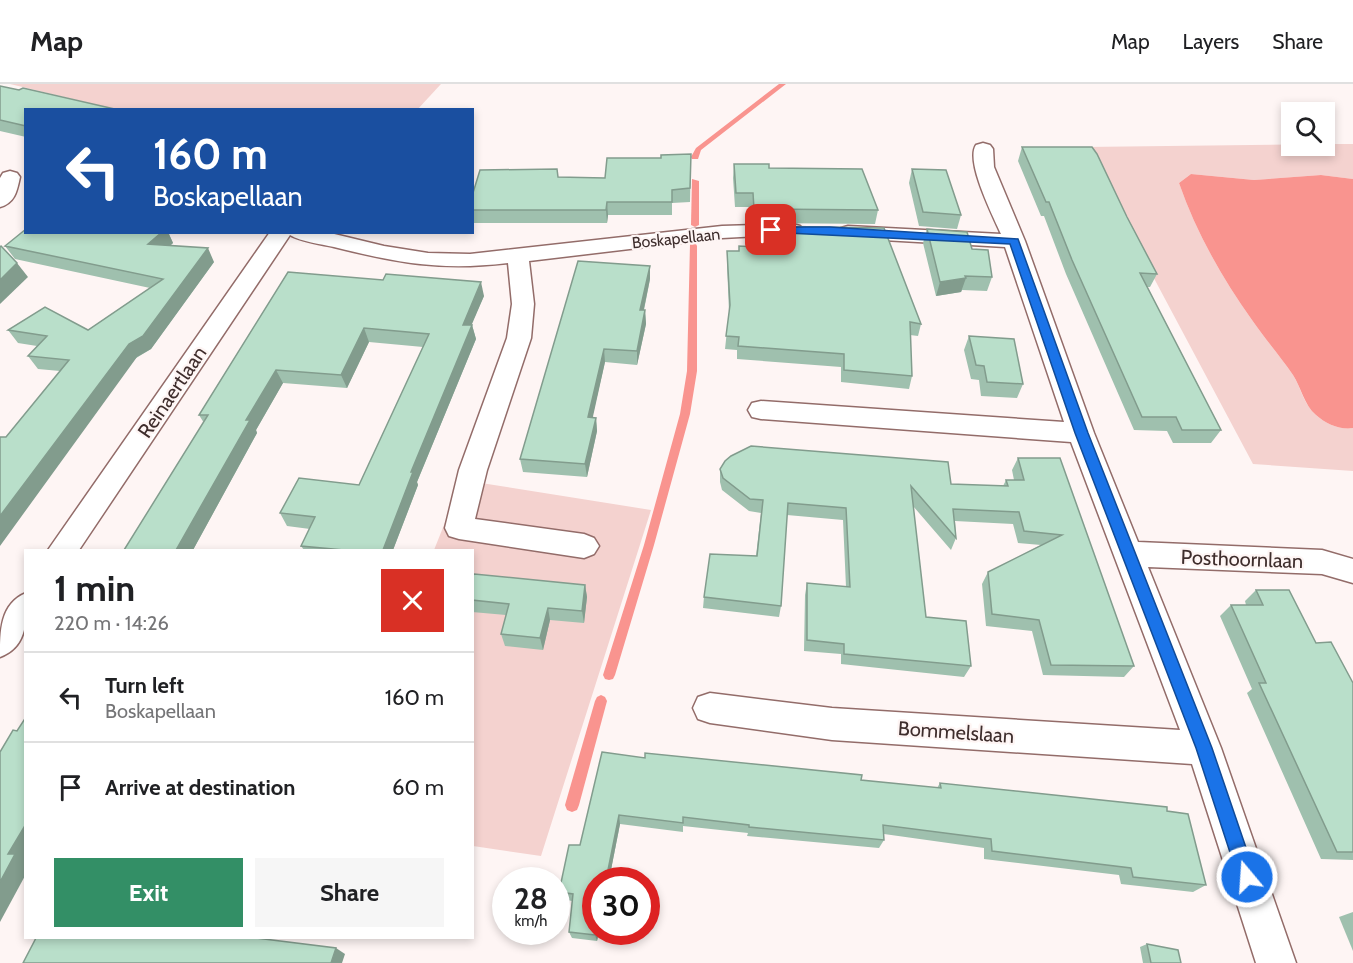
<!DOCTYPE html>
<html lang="en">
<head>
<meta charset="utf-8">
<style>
  body { margin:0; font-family:Cabin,sans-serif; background:#f6f6f6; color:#202124; height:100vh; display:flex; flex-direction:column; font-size:22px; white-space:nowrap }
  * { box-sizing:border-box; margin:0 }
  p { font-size:20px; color:#757577 }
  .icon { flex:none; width:33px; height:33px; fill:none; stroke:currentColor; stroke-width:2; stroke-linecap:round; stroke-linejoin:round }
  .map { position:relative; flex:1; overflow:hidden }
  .panel { position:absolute; left:24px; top:465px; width:450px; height:390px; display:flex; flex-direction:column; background:#fff; border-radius:0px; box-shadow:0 3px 9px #0003 }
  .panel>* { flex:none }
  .top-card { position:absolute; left:24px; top:24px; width:450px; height:126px; border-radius:0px; box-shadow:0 3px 9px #0003; background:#1a4fa0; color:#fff; overflow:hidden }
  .tools { position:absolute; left:1281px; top:18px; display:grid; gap:12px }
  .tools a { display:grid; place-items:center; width:54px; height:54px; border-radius:0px; background:#fff; box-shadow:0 3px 9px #0003; font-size:30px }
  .speed { position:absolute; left:492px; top:783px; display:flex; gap:12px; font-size:30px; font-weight:700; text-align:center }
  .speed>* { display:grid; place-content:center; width:78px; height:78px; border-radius:50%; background:#fff; box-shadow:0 3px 9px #0003; line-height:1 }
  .speed small { font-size:15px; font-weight:400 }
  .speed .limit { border:9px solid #d22; background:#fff; color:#111 }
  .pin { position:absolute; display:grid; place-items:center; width:51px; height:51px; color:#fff; margin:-26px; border-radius:12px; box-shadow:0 3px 9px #0006 }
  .me { position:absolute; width:66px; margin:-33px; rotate:342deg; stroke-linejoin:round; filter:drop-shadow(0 0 4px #0008) }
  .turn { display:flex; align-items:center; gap:21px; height:126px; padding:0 30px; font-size:27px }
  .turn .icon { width:78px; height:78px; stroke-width:2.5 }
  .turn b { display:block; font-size:42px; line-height:51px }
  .round { display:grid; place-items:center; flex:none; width:63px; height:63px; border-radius:0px; background:#f6f6f6 }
  .overview { display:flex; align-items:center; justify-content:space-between; height:102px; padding:0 30px }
  h1 { font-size:36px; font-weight:700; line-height:45px }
  .button { display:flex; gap:12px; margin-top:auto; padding:12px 30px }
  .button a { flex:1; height:69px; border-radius:0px; background:#338f66; color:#fff; font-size:24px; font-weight:700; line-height:69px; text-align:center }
  .button a+a { background:#f6f6f6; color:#202124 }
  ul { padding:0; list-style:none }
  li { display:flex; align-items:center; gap:18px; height:90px; padding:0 30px; border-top:2px solid #e0e0e0 }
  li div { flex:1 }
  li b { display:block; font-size:22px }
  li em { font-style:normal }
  header { display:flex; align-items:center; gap:36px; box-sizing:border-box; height:84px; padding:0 30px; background:#fff; border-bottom:2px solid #e0e0e0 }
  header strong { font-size:28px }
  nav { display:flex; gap:33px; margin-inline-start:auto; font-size:21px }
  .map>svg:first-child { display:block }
  .green { fill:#f4d2cf }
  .water { fill:#f9948f }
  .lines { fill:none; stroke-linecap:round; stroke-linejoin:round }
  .stream { fill:#f9948f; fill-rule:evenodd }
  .street-casing { stroke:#936c69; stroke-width:3 }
  .street { fill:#fff; fill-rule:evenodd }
  .wall { fill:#9fc0ae }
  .shaded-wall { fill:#829c8d }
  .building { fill:#b9dfca; stroke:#829c8d; stroke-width:1.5 }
  .route { fill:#1a73e8; stroke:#114b97; stroke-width:1.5 }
  .labels { text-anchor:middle; stroke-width:4.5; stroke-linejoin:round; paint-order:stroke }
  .far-street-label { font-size:16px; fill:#3e2d2c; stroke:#fef5f4 }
  .street-label { font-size:20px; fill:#3e2d2c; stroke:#fef5f4 }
</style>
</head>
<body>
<header>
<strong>Map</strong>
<nav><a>Map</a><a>Layers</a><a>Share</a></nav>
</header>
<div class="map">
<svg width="1353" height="879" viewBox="0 0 1353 879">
  <rect width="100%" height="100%" fill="#fef5f4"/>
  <!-- green -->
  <g class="green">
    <polygon points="10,0 441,0 417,26 114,25"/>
    <path d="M 1325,60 L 1353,60 L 1353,95 L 1321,91 L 1254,96 L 1191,90 L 1179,99 C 1196,148 1222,194 1252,236 C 1265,255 1280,272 1293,291 C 1301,304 1304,321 1316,331 C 1326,340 1340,346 1353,344 L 1353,387 L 1253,380 L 1084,63 Z"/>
    <polygon points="462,396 651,426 541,772 473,762 472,466 434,466"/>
  </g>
  <!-- water -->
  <path class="water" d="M 1191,90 L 1254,96 L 1321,91 L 1353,95 L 1353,344 C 1340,346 1326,340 1316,331 C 1304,321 1301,303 1293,291 C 1280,272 1265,255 1252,236 C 1222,194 1196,148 1179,99 Z"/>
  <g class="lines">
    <!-- stream -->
    <g class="stream">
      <polygon points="779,0 786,0 701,66 698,75 692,75 691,73 696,64"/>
      <polygon points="692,95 699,97 699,141 695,143 691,141"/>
      <polygon points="690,160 696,160 697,162 697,287 690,330 654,461 615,591 613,595 609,596 605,595 603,591 644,461 680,330 687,287"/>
      <polygon points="601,611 605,613 607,617 579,721 577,726 572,728 567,726 565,721 595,617 597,613"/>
    </g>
    <defs>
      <g id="street">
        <path d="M 983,59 L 990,61 L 993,65 L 994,83 L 1025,157 L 1094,349 L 1138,458 L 1322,466 L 1353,475 L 1353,499 L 1322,490 L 1148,483 L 1221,664 L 1296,879 L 1256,879 L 1192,680 L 832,656 L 710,639 L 698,635 L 693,624 L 698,613 L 710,609 L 832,624 L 1180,646 L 1071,358 L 761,335 L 752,333 L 748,326 L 752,319 L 761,317 L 1064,338 L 1005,163 L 848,154 L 841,152 L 837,148 L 841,144 L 848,142 L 1001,150 C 993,132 965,77 976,61 Z"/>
        <path d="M 10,87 L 17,89 L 20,93 C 17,107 15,119 0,123 L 0,94 L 3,89 Z"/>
        <path d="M 793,140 L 800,142 L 804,146 L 800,150 L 722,154 L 529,177 L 534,220 L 531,254 L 487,386 L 475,435 L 584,450 L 594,454 L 599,462 L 594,470 L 584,474 L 459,455 L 449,452 L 445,444 L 459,386 L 507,254 L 512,220 L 508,179 C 441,187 398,179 334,163 C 320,160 302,158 290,151 L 79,466 L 48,466 L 270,148 L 326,148 L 384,162 L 428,169 L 470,170 L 722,142 Z"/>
        <path d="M 26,509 C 26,535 29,562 0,573 C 0,547 0,520 26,509 Z"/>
      </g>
    </defs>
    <!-- street casing -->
    <use href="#street" class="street-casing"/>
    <!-- street -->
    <use href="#street" class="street"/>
  </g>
  <!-- wall -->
  <g class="wall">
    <polygon points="0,2 19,6 26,26 26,53 0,47"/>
    <polygon points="1022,63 1127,133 1157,190 1150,203 1147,203 1221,346 1211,359 1173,359 1167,347 1134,346 1066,190 1044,132 1041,132 1018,77"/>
    <polygon points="691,70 690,118 672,119 672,131 608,131 607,139 472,139 472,112 558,93 605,94 661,74"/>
    <polygon points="734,80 769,84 878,126 875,140 753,139 752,123 735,123 733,94"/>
    <polygon points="912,85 961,131 957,145 919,142 909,99"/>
    <polygon points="755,142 921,240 918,252 910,251 912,292 909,305 841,298 841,283 737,275 737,266 725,265 729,228 727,180 727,167 739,167 739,162 754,163"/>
    <polygon points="927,145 972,165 992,193 987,207 962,206 961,208 936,212 923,159"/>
    <polygon points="26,148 168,148 173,159 170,162 214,178 151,265 6,353 60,287 38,285 28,272 37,262 18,259 8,246 88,246 150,204 15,175 5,162"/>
    <polygon points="288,188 484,212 471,241 472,241 476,255 417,398 418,401 393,466 304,466 301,462 310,445 287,442 280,429 359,401 423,263 369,258 347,304 283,299 256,346 257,349 193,466 124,466 204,339 199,331"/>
    <polygon points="650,195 644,226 645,226 646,240 637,281 605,278 592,334 596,334 597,347 587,393 523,388 520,375"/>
    <polygon points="969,252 1023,300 1017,314 981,312 979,296 971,295 964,266"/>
    <polygon points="1018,374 1134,582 1124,593 1043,591 1032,547 986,542 982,500 988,488 1041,461 1018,459 1013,440 955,437 956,454 951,466 913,422 926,533 971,582 964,593 841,580 841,570 804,567 805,511 807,499 846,503 843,436 787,431 781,522 779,533 703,524 704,513 756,472 761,429 749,427 722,406 720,398 720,385 951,400 1003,402 1006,396 1014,396 1012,386"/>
    <polygon points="472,494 585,501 587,513 584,539 550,536 543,566 505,562 501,550 506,531 472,528"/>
    <polygon points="1256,506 1316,559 1353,599 1353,776 1321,775 1247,609 1252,605 1220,532 1231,521 1246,521 1245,517"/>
    <polygon points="645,674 937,704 940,699 1167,727 1206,801 1193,808 1121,800 1119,791 984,775 984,764 884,750 884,756 879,764 747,752 748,749 683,742 683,748 620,740 609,796 596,796 596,848 599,848 597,857 572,854 569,848 572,817 562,815 559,808 580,761"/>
    <polygon points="1353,828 1353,867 1339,833"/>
    <polygon points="1147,860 1181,879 1143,879 1140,863"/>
  </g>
  <!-- shaded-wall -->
  <g class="shaded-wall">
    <polygon points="607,118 608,131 607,139 606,126"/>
    <polygon points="162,148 168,148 173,159 156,173 148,160"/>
    <polygon points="208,164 214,178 151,265 137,273 0,462 0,432 129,260"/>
    <polygon points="17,179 28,193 0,220 0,196"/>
    <polygon points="650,182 650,195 641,239 640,226"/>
    <polygon points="966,194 961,208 936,212 940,198"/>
    <polygon points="481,198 484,212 466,254 463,241"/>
    <polygon points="645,226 646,240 637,281 637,267"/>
    <polygon points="472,241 476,255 417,398 418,401 393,466 383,466 411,388"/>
    <polygon points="364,244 369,258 347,304 341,291"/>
    <polygon points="604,265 605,278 590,346 588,333"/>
    <polygon points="276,286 283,299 256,346 257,349 193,466 176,466 246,336"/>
    <polygon points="596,334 597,347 587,393 585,380"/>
    <polygon points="585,501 587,513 584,539 582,527"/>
    <polygon points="548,524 550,536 543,566 540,554"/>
    <polygon points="619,731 620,740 609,796 606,796"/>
    <polygon points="26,740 26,790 0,838 0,798 8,770"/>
    <polygon points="596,848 599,848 597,857 595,851"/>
    <polygon points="336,864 345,870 342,879 331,879"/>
  </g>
  <!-- building -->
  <g class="building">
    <polygon points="0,2 19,6 23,4 119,26 26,26 26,42 0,36"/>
    <polygon points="1022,63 1092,63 1097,70 1127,133 1157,190 1140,189 1221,346 1182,346 1176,333 1142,333 1072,176 1049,118 1046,118"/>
    <polygon points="691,70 690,104 672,106 672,118 607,118 606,126 472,126 472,112 480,86 557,85 558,93 605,94 607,74 661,74 661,71"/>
    <polygon points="734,80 769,80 769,84 862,85 878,126 754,125 753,109 736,109"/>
    <polygon points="912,85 946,86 961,131 923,128"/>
    <polygon points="755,142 884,144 921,240 910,238 912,292 844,286 844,270 738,262 739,253 726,252 730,221 727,167 739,167 739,162 756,163"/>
    <polygon points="26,145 26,148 162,148 148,160 208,164 143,252 129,260 0,432 0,353 6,353 69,276 28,272 47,252 8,246 45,223 88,246 163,195 5,162"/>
    <polygon points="927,145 967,148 972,165 988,166 992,193 965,192 966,194 940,198"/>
    <polygon points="1,162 17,179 0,196 0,163"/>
    <polygon points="578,177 650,182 640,226 645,226 637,267 604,265 588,333 596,334 585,380 520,375"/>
    <polygon points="288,188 383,196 386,190 481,198 463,241 472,241 411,388 413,388 383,466 344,466 301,462 315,433 280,429 299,394 359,401 429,250 364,244 341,291 276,286 246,336 250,336 176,466 124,466 208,331 199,331"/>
    <polygon points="969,252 1014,255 1023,300 987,298 984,282 976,281"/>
    <polygon points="751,362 948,378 951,400 1008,402 1006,396 1024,396 1018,374 1060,374 1134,582 1051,581 1039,536 992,530 988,488 1062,451 1024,447 1019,428 953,425 956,454 911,402 926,533 966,537 971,582 844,570 844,560 807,556 807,499 850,503 846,424 788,419 781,522 704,513 710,470 757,472 763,416 750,415 723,394 720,385 725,377 731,372"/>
    <polygon points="474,490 585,501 582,527 548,524 540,554 501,550 509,520 472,516 472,494"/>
    <polygon points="1256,506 1289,506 1316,559 1331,558 1353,599 1353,768 1337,768 1259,599 1266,599 1231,521 1263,521"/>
    <polygon points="26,633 26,740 8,770 15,770 0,798 0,668 13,646 17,647"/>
    <polygon points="602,668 645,674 645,669 862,691 861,696 941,704 940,699 1167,723 1167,727 1188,730 1206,801 1133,793 1131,784 992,767 991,755 883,741 884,756 749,743 749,741 683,733 683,739 619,731 606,796 596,796 595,851 569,848 573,810 559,808 569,761 580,761"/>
    <polygon points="36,854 256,854 336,864 331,879 23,879"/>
    <polygon points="1147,860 1178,866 1181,879 1151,879"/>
  </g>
  <!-- route -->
  <polygon class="route" points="771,143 830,143 1018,155 1088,349 1212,664 1256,793 1253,799 1247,802 1241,799 1238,793 1196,664 1075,349 1010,160 767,148 766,146"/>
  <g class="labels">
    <!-- far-street labels -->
    <g class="far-street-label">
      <text transform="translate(676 154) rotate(-6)" y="6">Boskapellaan</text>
    </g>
    <!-- street labels -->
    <g class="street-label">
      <text transform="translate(172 308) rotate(-56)" y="7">Reinaertlaan</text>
      <text transform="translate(1242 475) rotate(2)" y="7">Posthoornlaan</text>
      <text transform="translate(956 648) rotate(4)" y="7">Bommelslaan</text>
    </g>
  </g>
</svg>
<div class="tools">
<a><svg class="icon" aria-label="search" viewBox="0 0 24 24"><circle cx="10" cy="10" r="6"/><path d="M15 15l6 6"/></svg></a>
</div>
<div class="speed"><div>28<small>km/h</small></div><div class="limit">30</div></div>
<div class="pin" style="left:771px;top:146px;background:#d93025"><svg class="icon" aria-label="arrive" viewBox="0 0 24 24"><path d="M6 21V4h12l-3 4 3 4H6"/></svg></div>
<svg class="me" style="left:1247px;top:793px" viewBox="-20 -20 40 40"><circle r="17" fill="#1a73e8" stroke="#fff" stroke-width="3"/><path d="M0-11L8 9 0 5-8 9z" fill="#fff"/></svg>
<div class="top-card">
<div class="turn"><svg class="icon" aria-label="left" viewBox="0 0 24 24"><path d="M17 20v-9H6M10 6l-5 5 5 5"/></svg><div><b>160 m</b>Boskapellaan</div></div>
</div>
<section class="panel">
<div class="overview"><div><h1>1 min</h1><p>220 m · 14:26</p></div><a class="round" style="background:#d93025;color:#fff"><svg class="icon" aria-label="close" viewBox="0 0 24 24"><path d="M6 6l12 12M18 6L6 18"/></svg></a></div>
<ul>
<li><svg class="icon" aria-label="left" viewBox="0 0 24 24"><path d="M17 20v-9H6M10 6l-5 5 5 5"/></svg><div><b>Turn left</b><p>Boskapellaan</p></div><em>160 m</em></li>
<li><svg class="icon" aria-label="arrive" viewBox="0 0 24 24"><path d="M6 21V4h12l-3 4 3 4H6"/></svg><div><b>Arrive at destination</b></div><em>60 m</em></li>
</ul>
<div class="button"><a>Exit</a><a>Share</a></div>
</section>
</div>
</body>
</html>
